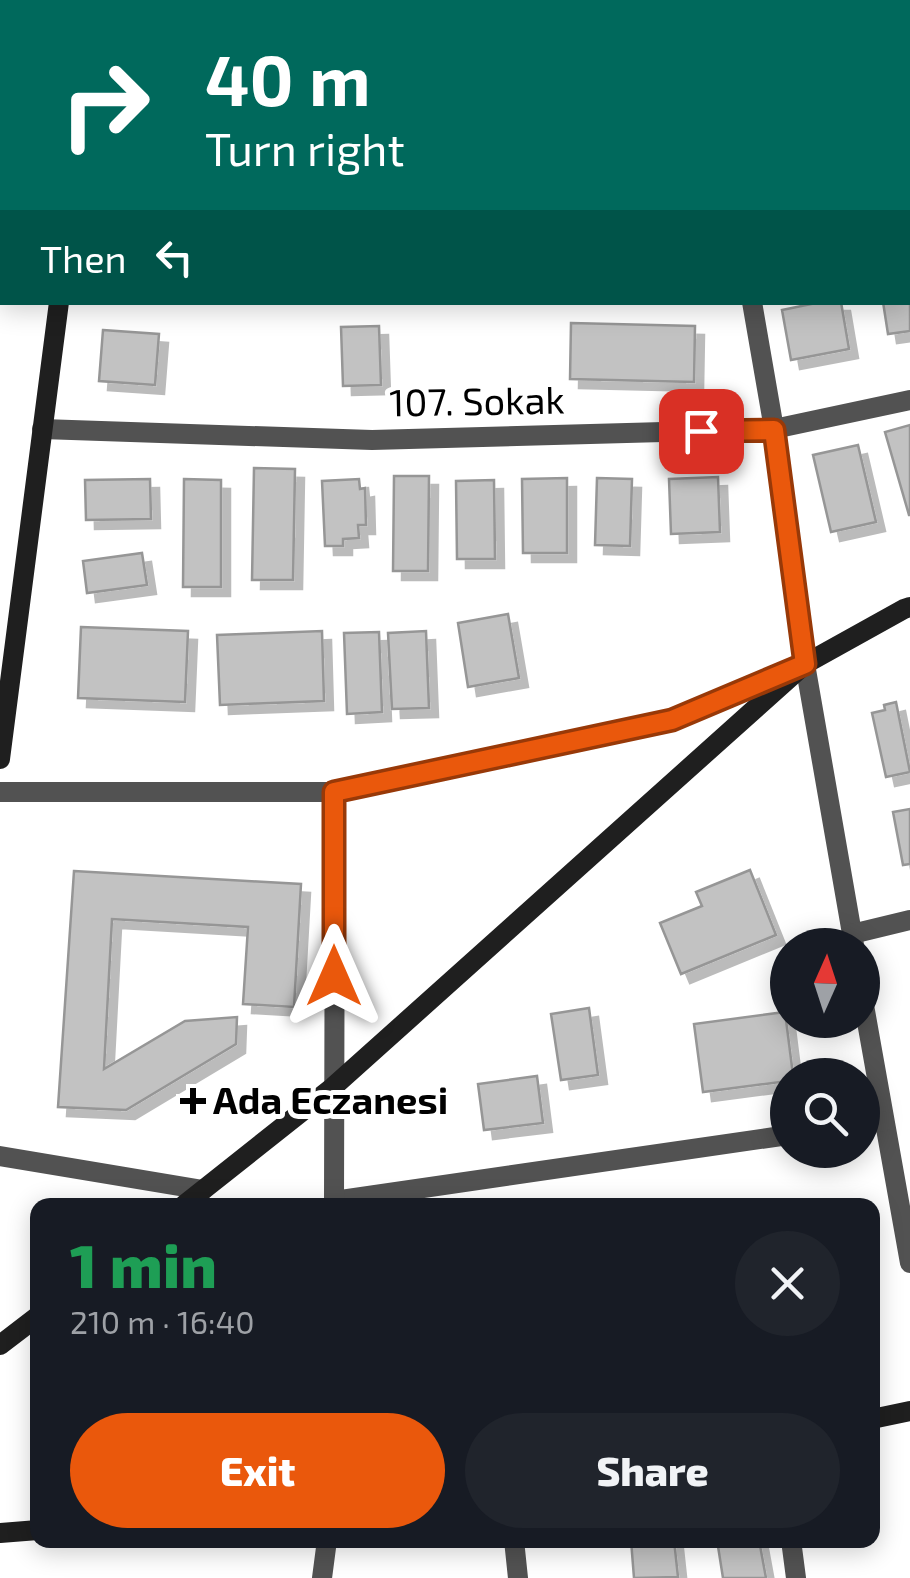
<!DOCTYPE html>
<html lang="en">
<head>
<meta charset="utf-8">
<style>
  body { margin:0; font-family:"Exo 2",sans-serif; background:#20242c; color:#f1f3f6; height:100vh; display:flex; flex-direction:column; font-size:38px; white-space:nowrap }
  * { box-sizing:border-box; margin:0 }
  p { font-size:32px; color:#9ea1a6 }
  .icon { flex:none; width:55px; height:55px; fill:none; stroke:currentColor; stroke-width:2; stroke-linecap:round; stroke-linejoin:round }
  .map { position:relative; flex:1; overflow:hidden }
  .details { position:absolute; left:30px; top:1198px; width:850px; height:350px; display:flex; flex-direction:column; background:#171b24; border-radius:20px; box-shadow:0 5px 25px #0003 }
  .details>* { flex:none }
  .hud { position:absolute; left:0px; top:0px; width:910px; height:305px; box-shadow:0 5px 25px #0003; background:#00695c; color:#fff; overflow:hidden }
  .needle { width:65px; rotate:3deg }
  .controls { position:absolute; left:770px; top:928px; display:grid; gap:20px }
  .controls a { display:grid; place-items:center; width:110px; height:110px; border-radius:50%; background:#171b24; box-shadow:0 5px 25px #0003; font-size:50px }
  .pin { position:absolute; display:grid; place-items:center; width:85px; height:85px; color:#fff; margin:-42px; border-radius:20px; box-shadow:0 5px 15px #0006 }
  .me { position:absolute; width:110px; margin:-55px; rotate:0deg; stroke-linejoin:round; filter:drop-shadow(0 0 8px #0008) }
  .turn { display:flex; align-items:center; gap:35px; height:210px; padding:0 40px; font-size:45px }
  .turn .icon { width:130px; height:130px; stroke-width:2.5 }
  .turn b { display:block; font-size:70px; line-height:85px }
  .then { display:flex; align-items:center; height:95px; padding:0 40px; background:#0003; gap:20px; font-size:38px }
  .round { display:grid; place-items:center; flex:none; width:105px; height:105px; border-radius:52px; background:#20242c }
  .headline { display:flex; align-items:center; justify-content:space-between; height:170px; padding:0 40px }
  h1 { font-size:60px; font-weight:800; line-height:75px; color:#1e9e55 }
  .action { display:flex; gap:20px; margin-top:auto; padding:20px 40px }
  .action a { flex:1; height:115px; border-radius:60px; background:#ea580c; color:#fff; font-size:40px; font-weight:800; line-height:115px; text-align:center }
  .action a+a { background:#20242c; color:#f1f3f6 }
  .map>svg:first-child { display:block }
  .building { fill:#c2c2c2; stroke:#969696; stroke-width:2.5; filter:url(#shadow) }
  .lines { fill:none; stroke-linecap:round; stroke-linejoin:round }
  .street { stroke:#525252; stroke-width:20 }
  .secondary { stroke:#1f1f1f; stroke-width:20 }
  .route-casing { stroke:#983908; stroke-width:25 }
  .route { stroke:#ea580c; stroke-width:18 }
  .poi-dot { fill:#000; stroke:#fff; stroke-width:4 }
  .labels { text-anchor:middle; stroke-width:10; stroke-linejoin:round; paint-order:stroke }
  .street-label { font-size:38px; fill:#000; stroke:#fff }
  .poi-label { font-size:38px; font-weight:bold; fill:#000; stroke:#fff; text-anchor:start }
</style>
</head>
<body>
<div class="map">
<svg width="910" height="1578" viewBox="0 0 910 1578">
  <defs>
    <filter id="shadow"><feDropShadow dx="9" dy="9" stdDeviation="0" flood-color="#0004"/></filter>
  </defs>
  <rect width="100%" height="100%" fill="#fff"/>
  <!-- building -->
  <g class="building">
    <rect x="155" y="0" width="108" height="2"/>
    <rect x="321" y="0" width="149" height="2"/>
    <polygon points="900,0 910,0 910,75 908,76 908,2 890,2"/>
    <polygon points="910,282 910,331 888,334 883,302 908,302 908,283"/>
    <polygon points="821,302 841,302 849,349 791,360 782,310"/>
    <polygon points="571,323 695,326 694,382 570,379"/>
    <polygon points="379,326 381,385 343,386 341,327"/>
    <polygon points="103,330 159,334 155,385 99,381"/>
    <polygon points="910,425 910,515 909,515 885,432"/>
    <polygon points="858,445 876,522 831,532 813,455"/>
    <polygon points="254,468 295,469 293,580 252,580"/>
    <polygon points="394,476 429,476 428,571 393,571"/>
    <polygon points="718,477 720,532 671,534 669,479"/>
    <polygon points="567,478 567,553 523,553 522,479"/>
    <polygon points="597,478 632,479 630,546 595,545"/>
    <polygon points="150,479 151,519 86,520 85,480"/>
    <polygon points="184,479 221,480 221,587 183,587"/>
    <polygon points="359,479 360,489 365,488 366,525 358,525 359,538 343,539 343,546 325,546 322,481"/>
    <polygon points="494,480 495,559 457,559 456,481"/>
    <polygon points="142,553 147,585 87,593 83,561"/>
    <polygon points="508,614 519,678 468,687 458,623"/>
    <polygon points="81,627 188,631 185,702 78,698"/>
    <polygon points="322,631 324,701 220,705 217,635"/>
    <polygon points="426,631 429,708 392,709 388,633"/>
    <polygon points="379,632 382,712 347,714 344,633"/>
    <polygon points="896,702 910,772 886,777 872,713 885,710 884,705"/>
    <polygon points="910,809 910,864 903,865 893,812"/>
    <polygon points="750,870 776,935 681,974 660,923 702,906 696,892"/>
    <polygon points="74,871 301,884 294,1007 243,1004 248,927 112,919 104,1069 185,1021 237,1017 236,1044 126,1110 58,1107"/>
    <polygon points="589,1008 598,1075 561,1080 551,1014"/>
    <polygon points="785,1012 793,1075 788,1075 788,1081 703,1092 694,1024"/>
    <polygon points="537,1076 543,1123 484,1130 478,1084"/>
    <polygon points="631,1540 674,1540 678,1577 634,1578"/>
    <polygon points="717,1540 759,1540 766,1578 723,1578"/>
  </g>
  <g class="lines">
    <!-- street -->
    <g class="street">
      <polyline points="698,0 699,2"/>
      <polyline points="908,136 910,136"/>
      <polyline points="0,176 2,176"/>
      <polyline points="752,302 774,429 805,664 854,945"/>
      <polyline points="42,429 372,440 774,429 910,400"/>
      <polyline points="0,792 335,792 672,721 799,666"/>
      <polyline points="852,934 910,920"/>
      <polyline points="862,994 910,1263"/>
      <polyline points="862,1125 884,1121"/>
      <polyline points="0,1156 203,1190"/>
      <polyline points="334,1201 788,1135"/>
      <polyline points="334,1205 335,792"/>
      <polyline points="514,1540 518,1578"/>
      <polyline points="791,1540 796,1578"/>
      <polyline points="322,1578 327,1540"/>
    </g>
    <!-- secondary -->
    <g class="secondary">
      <polyline points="102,2 102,0"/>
      <polyline points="0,759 59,302"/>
      <polyline points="184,1205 333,1087 805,664 904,609 910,607"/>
      <polyline points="0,1345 38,1316"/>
      <polyline points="872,1419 910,1411"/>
      <polyline points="0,1533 38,1530"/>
    </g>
  </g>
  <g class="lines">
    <defs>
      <polyline id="route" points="334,976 334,792 672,720 805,664 774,430 701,431"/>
    </defs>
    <!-- route casing -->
    <use href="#route" class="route-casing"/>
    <!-- route -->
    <use href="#route" class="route"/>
  </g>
  <!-- markers -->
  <path class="poi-dot" d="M188 1086h10v10h10v10h-10v10h-10v-10h-10v-10h10z"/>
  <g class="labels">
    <!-- street labels -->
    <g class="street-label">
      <text transform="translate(477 402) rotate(-1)" y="13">107. Sokak</text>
    </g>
    <!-- poi labels -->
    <g class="poi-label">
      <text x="213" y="1114">Ada Eczanesi</text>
    </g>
  </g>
</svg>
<div class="controls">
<a><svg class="needle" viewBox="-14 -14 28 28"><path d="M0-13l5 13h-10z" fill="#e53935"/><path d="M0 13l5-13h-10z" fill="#9ea1a6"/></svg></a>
<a><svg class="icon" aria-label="search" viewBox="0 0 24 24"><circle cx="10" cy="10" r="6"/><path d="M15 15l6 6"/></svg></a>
</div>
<div class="pin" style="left:701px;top:431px;background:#d93025"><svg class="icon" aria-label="arrive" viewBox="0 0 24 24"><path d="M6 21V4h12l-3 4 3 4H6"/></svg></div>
<svg class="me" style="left:334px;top:976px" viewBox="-20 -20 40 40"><path d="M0-17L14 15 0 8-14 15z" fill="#ea580c" stroke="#fff" stroke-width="4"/></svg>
<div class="hud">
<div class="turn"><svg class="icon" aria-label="right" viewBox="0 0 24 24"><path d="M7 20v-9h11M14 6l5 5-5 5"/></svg><div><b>40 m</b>Turn right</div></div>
<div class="then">Then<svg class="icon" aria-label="left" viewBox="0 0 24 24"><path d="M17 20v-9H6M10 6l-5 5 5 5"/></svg></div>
</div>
<section class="details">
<div class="headline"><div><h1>1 min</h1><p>210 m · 16:40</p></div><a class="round"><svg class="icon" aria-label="close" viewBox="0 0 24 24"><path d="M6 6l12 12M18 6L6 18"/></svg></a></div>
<div class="action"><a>Exit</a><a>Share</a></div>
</section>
</div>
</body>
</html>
